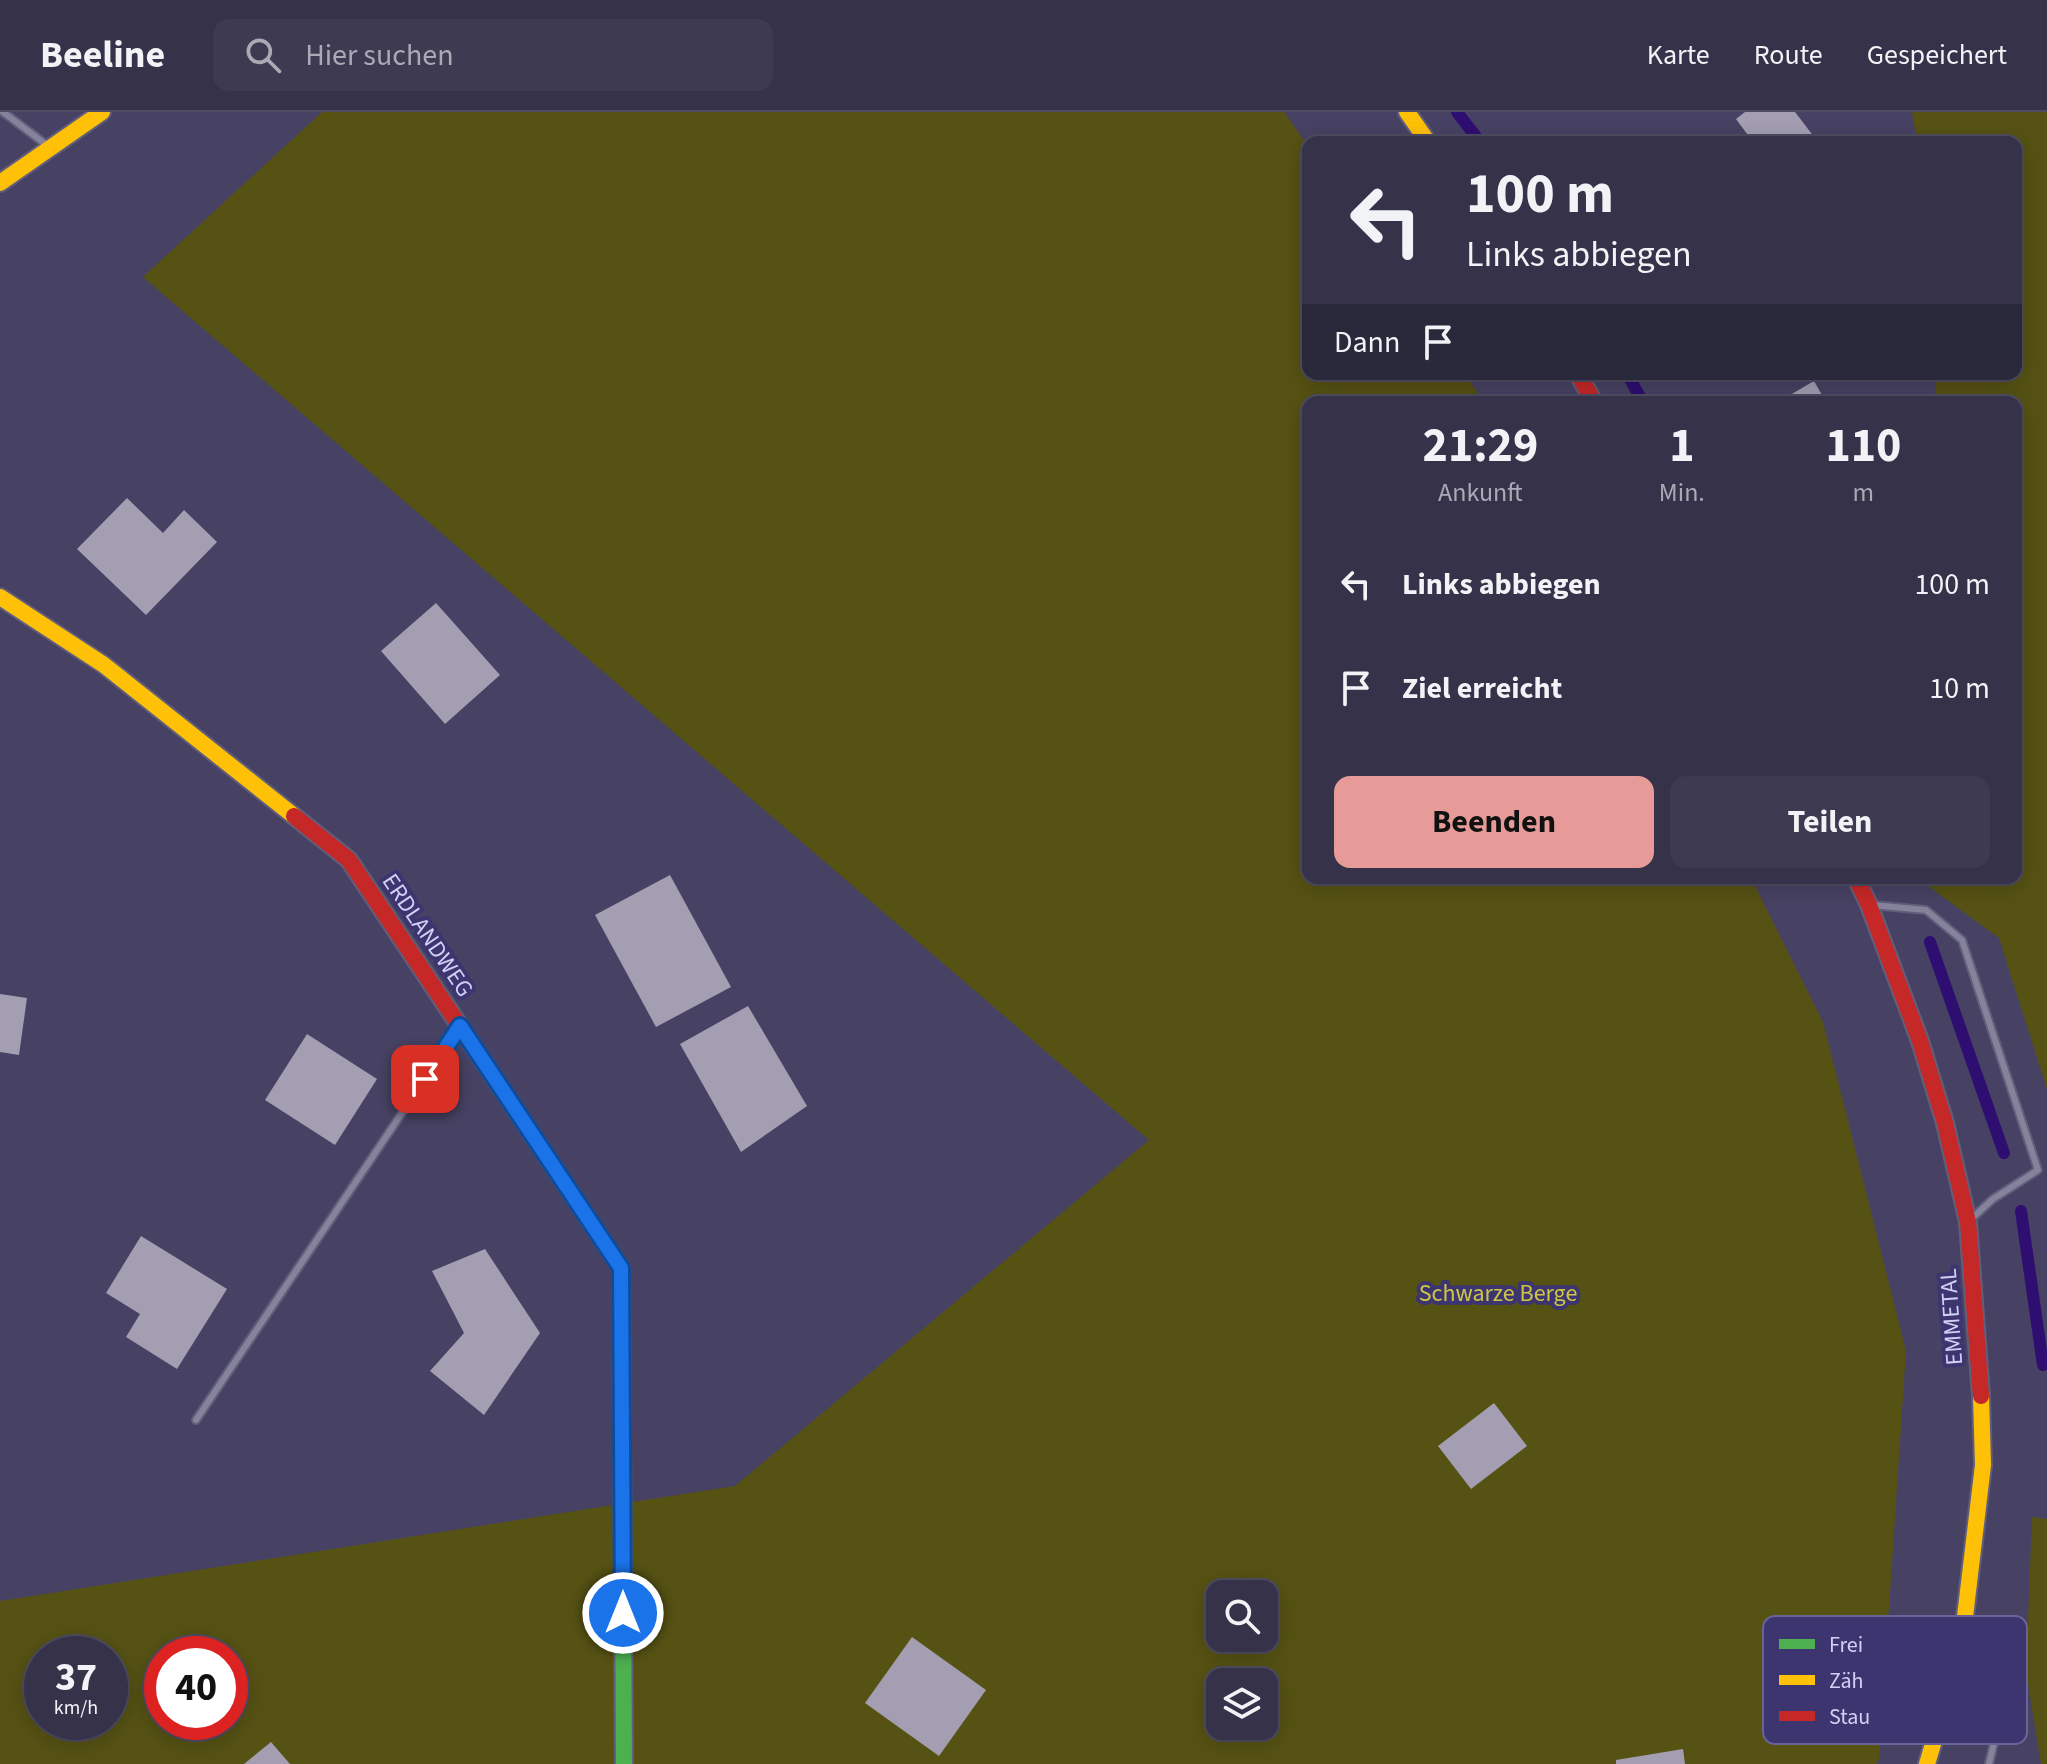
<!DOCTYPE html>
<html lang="de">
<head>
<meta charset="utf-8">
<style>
  body { margin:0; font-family:"Source Sans 3",sans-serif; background:#3d3a51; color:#f1f3f6; height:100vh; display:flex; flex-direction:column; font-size:30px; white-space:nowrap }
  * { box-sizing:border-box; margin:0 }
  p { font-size:26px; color:#aaaab5 }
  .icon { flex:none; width:44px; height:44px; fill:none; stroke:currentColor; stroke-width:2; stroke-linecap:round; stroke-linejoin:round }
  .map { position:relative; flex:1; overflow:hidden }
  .sheet { position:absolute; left:1302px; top:284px; width:720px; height:488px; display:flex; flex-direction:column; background:#35324a; border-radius:16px; box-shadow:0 4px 20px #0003,0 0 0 2px #4f4d62 }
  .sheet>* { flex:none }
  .top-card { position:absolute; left:1302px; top:24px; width:720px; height:244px; border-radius:16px; box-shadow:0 4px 20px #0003,0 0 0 2px #4f4d62; background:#35324a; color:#f1f3f6; overflow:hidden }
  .tools { position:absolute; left:1206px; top:1468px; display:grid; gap:16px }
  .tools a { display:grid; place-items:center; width:72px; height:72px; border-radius:16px; background:#35324a; box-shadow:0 4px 20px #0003,0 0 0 2px #4f4d62; font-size:40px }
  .speed { position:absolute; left:24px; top:1524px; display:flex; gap:16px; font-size:40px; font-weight:700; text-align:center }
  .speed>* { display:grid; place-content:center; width:104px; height:104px; border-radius:50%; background:#35324a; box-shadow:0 4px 20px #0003,0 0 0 2px #4f4d62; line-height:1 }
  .speed small { font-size:20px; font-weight:400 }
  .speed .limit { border:12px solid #d22; background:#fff; color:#111 }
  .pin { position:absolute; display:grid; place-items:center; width:68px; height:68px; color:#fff; margin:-34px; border-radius:16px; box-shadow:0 4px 12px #0006 }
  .me { position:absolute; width:88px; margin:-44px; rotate:0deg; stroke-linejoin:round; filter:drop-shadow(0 0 6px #0008) }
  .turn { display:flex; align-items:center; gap:28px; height:168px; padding:0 32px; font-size:36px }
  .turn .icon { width:104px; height:104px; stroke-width:2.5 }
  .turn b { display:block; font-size:56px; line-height:68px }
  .then { display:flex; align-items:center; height:76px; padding:0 32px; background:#0003; gap:16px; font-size:30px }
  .eta { display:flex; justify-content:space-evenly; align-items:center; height:136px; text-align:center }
  .eta b { font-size:48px; font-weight:700; line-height:56px }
  .cta { display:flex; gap:16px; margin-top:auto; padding:16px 32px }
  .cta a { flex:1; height:92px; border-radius:16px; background:#e69b98; color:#111; font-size:32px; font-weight:700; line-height:92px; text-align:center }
  .cta a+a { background:#3d3a51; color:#f1f3f6 }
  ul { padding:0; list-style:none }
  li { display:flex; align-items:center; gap:24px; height:104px; padding:0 32px }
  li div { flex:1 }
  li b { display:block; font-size:30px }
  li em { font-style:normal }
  header { display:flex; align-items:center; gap:48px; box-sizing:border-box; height:112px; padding:0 40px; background:#35324a; border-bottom:2px solid #4f4d62 }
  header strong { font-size:38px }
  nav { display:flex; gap:44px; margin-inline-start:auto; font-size:28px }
  .search { width:560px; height:72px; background:#3d3a51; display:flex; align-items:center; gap:20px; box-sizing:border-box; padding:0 28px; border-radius:16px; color:#aaaab5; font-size:30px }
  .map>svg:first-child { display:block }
  .green { fill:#565214; fill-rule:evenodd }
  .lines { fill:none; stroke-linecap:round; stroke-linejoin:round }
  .stream { stroke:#2e0e70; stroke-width:12 }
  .building { fill:#a39eb2 }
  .lane-casing { stroke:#615e7b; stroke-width:10 }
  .fast-casing { stroke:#615e7b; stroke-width:20 }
  .slow-casing { stroke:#615e7b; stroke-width:20 }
  .jam-casing { stroke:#615e7b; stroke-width:20 }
  .lane { stroke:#85839c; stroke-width:6 }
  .fast { stroke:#4caf50; stroke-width:16 }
  .slow { stroke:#ffc107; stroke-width:16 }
  .jam { stroke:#c62828; stroke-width:16 }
  .route-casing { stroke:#114b97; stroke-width:20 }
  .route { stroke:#1a73e8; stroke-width:14 }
  .labels { text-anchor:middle; stroke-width:8; stroke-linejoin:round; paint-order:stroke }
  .street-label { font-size:24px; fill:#d1d0f4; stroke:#3d3570 }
  .park-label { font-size:24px; fill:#cdc644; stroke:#3d3570 }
  .key { fill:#3d3570; stroke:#696498; stroke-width:2 }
  .key-label { font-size:22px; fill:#d1d0f4 }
</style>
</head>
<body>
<header>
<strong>Beeline</strong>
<div class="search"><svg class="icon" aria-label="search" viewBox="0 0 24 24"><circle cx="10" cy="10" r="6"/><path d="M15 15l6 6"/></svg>Hier suchen</div>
<nav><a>Karte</a><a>Route</a><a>Gespeichert</a></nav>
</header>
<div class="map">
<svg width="2047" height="1652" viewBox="0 0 2047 1652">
  <rect width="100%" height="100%" fill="#474263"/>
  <!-- green -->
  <g class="green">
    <path d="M 322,0 L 1284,0 L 1308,34 L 1308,262 L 1465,262 L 1484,290 L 1308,290 L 1308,766 L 1751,766 L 1823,910 L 1906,1239 L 1879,1647 L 1876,1652 L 0,1652 L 0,1489 L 735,1374 L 1149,1028 L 143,165 ZM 1220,1482 L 1264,1482 L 1264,1526 L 1220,1526 ZM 42,1542 L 110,1542 L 110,1610 L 42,1610 ZM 162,1542 L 230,1542 L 230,1610 L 162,1610 ZM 1220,1570 L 1264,1570 L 1264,1614 L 1220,1614 Z"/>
    <polygon points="1912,0 2047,0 2047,977 1999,826 1917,766 2016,766 2016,290 1935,290 1936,262 2016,262 2016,30 1917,30"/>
    <polygon points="2032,1405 2047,1407 2047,1652 2041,1652 2026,1560"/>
  </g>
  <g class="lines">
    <!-- stream -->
    <g class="stream">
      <polyline points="1457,0 1480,30"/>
      <polyline points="1627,262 1643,290"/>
      <polyline points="1930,830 2004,1041"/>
      <polyline points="2021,1099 2043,1253"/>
    </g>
  </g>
  <!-- building -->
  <g class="building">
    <polygon points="1745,0 1795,0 1818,30 1753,30 1736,7"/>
    <polygon points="1814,269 1826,290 1778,290"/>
    <polygon points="127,386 163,421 184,398 217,430 146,503 77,437"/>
    <polygon points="436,491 500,563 445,612 381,539"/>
    <polygon points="670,763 731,875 656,915 595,803"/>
    <polygon points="0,882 27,886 19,943 0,940"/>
    <polygon points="748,894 807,994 741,1040 680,932"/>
    <polygon points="307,922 377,967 335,1033 265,988"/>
    <polygon points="141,1124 227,1177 177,1257 126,1225 140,1202 106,1181"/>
    <polygon points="485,1137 540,1221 484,1303 430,1259 464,1221 432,1159"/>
    <polygon points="1494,1291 1527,1334 1471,1377 1438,1334"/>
    <polygon points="912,1525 986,1578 939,1644 865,1591"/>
    <polygon points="271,1630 290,1652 244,1652"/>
    <polygon points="1683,1637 1685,1652 1616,1652 1616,1648"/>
  </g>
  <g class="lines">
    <defs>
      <g id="lane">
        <polyline points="3,0 48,34"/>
        <polyline points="1872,793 1926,798 1962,828 2038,1058 1993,1087 1969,1109"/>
        <polyline points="196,1308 459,916"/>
        <polyline points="1967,1522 1990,1574 1997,1618 1989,1652"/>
      </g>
      <polyline id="fast" points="622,1315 624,1652"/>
      <g id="slow">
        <polyline points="1407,0 1428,30"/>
        <polyline points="0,71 102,0"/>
        <polyline points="0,485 104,553 294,704"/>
        <polyline points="511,991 621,1156 622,1315"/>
        <polyline points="1927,1652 1954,1562 1964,1513 1983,1353 1981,1284"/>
      </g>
      <g id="jam">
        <polyline points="1578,262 1594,290"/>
        <polyline points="294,704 349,748 511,991"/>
        <polyline points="1856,766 1869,793 1920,929 1945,1011 1968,1110 1981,1284"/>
      </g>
    </defs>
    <!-- lane casing -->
    <use href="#lane" class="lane-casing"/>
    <!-- fast casing -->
    <use href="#fast" class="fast-casing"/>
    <!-- slow casing -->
    <use href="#slow" class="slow-casing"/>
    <!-- jam casing -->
    <use href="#jam" class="jam-casing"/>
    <!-- lane -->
    <use href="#lane" class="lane"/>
    <!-- fast -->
    <use href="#fast" class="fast"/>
    <!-- slow -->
    <use href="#slow" class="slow"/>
    <!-- jam -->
    <use href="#jam" class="jam"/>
  </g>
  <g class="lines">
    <defs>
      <polyline id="route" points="425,967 460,914 621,1156 623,1501"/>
    </defs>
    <!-- route casing -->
    <use href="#route" class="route-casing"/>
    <!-- route -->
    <use href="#route" class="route"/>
  </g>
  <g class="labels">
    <!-- street labels -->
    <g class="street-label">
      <text transform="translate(428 823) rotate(56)" y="8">ERDLANDWEG</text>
      <text transform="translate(1951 1205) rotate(-94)" y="8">EMMETAL</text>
    </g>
    <!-- park labels -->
    <g class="park-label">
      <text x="1498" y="1189">Schwarze Berge</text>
    </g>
  </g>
  <!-- legend -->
  <rect x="1763" y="1504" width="264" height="128" rx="12" class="key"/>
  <rect x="1779" y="1527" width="36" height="10" fill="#4caf50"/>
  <rect x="1779" y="1563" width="36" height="10" fill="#ffc107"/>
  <rect x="1779" y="1599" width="36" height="10" fill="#c62828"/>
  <g class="key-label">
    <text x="1829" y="1540">Frei</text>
    <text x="1829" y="1576">Zäh</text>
    <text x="1829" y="1612">Stau</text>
  </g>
</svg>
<div class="tools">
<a><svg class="icon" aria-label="search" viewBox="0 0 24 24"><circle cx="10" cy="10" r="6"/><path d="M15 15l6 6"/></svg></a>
<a><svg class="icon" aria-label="layers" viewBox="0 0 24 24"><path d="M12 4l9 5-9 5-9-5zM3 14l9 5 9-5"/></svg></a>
</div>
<div class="speed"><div>37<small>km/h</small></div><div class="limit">40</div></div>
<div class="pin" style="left:425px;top:967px;background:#d93025"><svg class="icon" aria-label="arrive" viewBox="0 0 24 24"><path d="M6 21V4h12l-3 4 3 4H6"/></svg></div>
<svg class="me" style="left:623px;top:1501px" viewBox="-20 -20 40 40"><circle r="17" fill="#1a73e8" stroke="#fff" stroke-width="3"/><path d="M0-11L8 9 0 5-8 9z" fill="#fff"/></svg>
<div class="top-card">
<div class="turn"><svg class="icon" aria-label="left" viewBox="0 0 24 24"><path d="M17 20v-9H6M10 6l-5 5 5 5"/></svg><div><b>100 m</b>Links abbiegen</div></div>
<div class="then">Dann<svg class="icon" aria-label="arrive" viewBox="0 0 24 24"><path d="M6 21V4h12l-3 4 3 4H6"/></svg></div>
</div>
<section class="sheet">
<div class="eta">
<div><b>21:29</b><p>Ankunft</p></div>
<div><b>1</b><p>Min.</p></div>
<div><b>110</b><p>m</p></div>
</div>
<ul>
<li><svg class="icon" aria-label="left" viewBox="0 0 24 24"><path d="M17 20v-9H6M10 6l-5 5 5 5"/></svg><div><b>Links abbiegen</b></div><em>100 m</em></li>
<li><svg class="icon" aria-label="arrive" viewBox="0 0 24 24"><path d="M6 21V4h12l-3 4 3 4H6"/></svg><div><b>Ziel erreicht</b></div><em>10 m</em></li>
</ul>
<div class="cta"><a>Beenden</a><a>Teilen</a></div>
</section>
</div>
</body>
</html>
